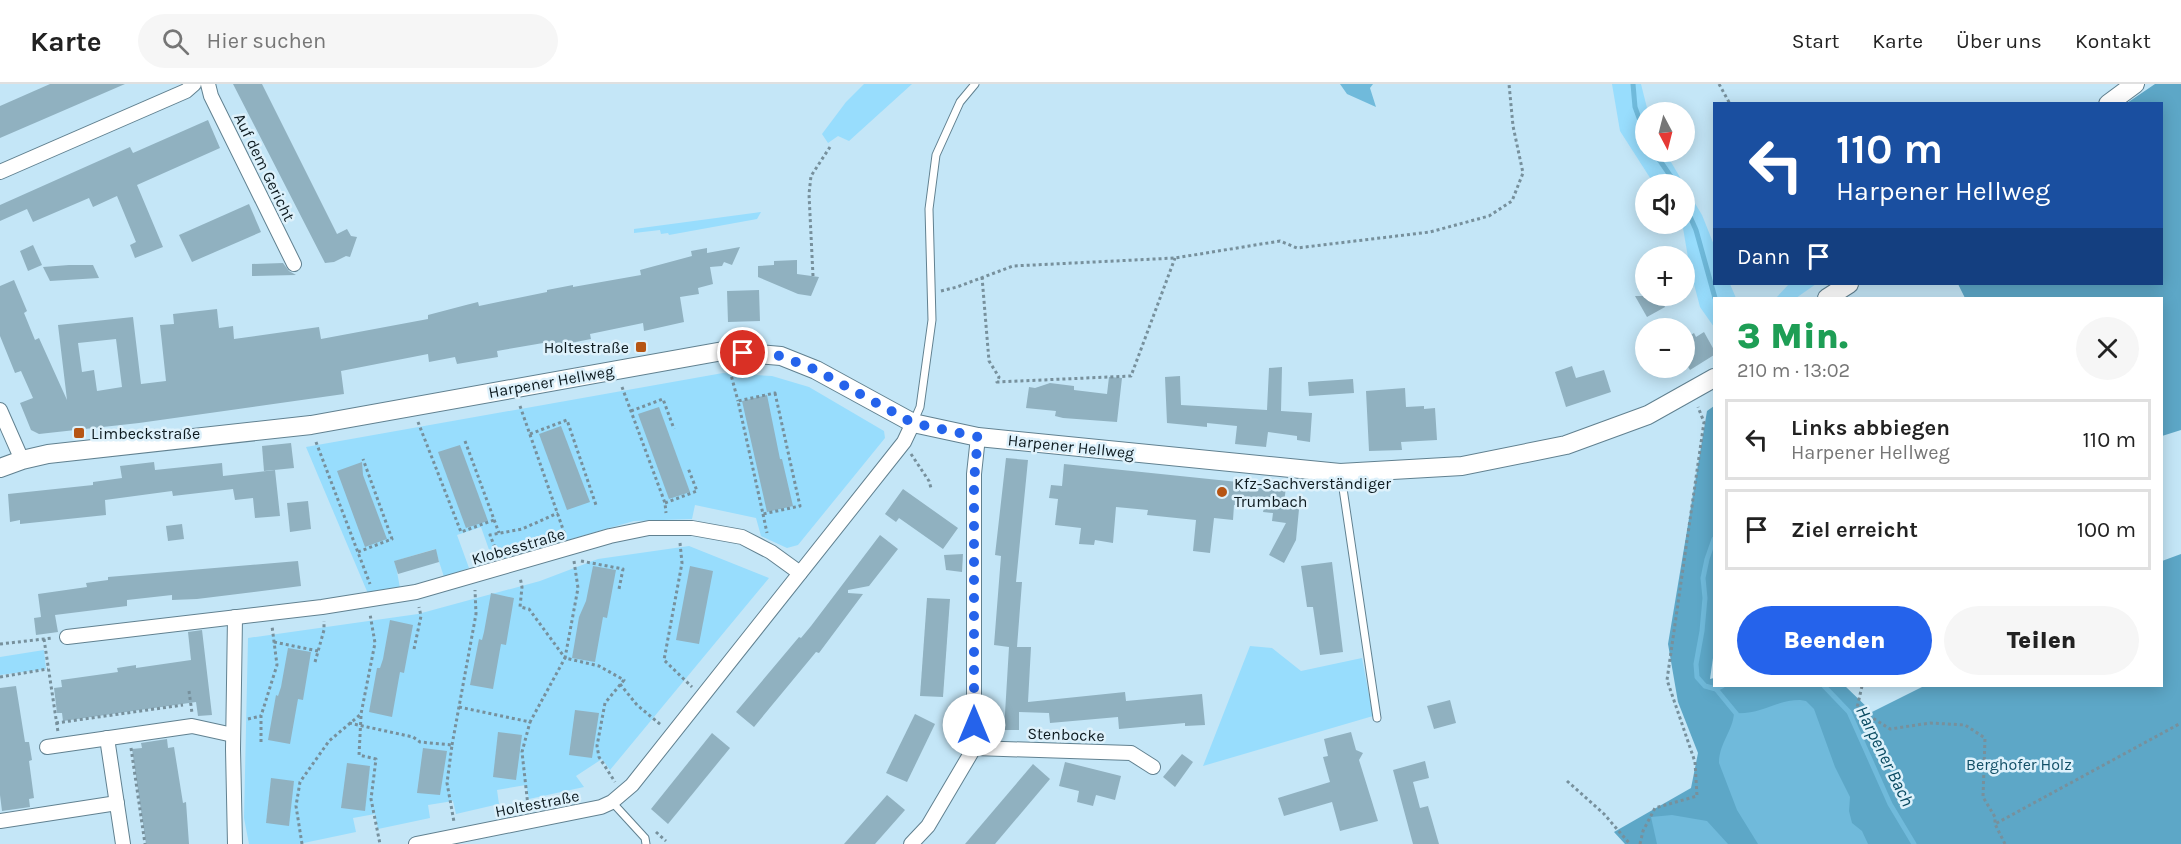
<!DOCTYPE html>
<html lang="de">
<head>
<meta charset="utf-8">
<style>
  body { margin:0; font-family:Karla,sans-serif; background:#f6f6f6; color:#222; height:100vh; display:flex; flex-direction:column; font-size:22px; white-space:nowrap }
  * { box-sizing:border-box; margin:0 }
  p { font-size:20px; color:#767676 }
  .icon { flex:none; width:33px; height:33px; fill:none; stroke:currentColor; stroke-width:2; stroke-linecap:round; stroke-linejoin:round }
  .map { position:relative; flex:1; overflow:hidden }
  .drawer { position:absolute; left:1713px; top:213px; width:450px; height:390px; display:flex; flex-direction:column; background:#fff; border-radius:0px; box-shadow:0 3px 15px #0003 }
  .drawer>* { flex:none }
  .banner { position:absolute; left:1713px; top:18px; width:450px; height:183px; border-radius:0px; box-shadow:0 3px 15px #0003; background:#1a4fa0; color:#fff; overflow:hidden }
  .needle { width:39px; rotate:173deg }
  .buttons { position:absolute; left:1635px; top:18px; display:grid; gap:12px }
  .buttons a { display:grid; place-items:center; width:60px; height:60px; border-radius:50%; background:#fff; box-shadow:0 3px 15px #0003; font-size:30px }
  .pin { position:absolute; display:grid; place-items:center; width:51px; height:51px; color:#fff; margin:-26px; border:3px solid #fff; border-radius:50%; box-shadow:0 2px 6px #0007 }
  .me { position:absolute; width:66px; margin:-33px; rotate:0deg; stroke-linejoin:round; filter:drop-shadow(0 0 4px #0008) }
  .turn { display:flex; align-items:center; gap:21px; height:126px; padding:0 24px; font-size:27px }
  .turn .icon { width:78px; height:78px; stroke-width:2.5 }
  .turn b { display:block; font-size:42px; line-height:51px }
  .then { display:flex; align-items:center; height:57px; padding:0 24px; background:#0003; gap:12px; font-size:22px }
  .round { display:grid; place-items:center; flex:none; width:63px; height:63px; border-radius:32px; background:#f6f6f6 }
  .summary { display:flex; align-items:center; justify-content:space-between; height:102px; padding:0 24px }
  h1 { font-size:36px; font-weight:800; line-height:45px; color:#1e9e55 }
  .primary-button { display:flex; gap:12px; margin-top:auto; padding:12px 24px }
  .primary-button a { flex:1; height:69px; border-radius:36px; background:#2563eb; color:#fff; font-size:24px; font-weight:800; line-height:69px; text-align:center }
  .primary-button a+a { background:#f6f6f6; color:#222 }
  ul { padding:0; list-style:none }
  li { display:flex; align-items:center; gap:18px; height:81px; margin:0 12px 9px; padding:0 12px; border:3px solid #e0e0e0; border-radius:0px }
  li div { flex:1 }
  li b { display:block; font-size:22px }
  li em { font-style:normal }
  header { display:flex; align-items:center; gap:36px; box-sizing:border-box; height:84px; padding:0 30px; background:#fff; border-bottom:2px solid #e0e0e0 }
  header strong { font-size:28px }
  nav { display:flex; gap:33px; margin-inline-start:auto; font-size:21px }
  .search { width:420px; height:54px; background:#f6f6f6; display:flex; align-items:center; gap:15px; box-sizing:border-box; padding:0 21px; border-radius:33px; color:#767676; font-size:22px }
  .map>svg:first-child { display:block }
  .green { fill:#98ddfd }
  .forest { fill:#5da7c7 }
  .water { fill:#70badb }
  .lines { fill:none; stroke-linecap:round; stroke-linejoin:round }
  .stream { stroke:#70badb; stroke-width:5 }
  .building { fill:#90b1c0; fill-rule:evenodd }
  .service-casing { stroke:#618190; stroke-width:9 }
  .minor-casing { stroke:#618190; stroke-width:16 }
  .tertiary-casing { stroke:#618190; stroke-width:20 }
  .path { stroke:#77909c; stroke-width:3; stroke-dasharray:3 3; stroke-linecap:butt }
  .service { stroke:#fff; stroke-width:7 }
  .minor { stroke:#fff; stroke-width:14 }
  .tertiary { stroke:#fff; stroke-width:18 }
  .route { stroke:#2563eb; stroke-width:10; stroke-dasharray:0 18 }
  .poi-dot { fill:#b65514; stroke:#ddf1fb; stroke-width:2 }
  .labels { text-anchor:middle; stroke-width:5; stroke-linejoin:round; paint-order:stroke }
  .street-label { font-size:16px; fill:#0e1b20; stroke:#ddf1fb }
  .poi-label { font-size:16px; fill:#0e1b20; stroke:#ddf1fb; text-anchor:start }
  .park-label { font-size:16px; fill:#125067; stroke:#ddf1fb }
  .water-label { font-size:18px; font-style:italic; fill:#084960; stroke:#ddf1fb }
</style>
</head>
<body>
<header>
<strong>Karte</strong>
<div class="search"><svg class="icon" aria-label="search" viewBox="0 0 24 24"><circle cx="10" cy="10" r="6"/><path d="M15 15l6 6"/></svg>Hier suchen</div>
<nav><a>Start</a><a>Karte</a><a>Über uns</a><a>Kontakt</a></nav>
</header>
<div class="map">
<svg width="2181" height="760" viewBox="0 0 2181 760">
  <rect width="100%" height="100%" fill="#c4e6f7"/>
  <!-- green -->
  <g class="green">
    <polygon points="864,0 912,0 849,57 838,52 828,59 822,50 846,18"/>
    <polygon points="1612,0 1641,0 1648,28 1646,28 1646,68 1665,68 1684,100 1654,100 1620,47"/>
    <polygon points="1684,101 1702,131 1714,161 1714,200 1730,200 1736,214 1714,214 1714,243 1700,223 1690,185 1683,144 1680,140 1684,140"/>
    <polygon points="761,128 757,135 669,151 668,149 661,150 660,146 634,149 634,145"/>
    <polygon points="1789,200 1816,200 1796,214 1776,214"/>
    <polygon points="723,289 772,292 809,303 884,347 885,354 798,461 787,464 761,452 756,434 695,421 692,435 634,437 493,477 481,443 457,451 469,484 444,493 435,465 395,477 400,504 369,512 306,363"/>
    <polygon points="689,462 769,494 610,686 602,675 576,692 584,703 529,715 526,701 497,706 499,720 456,730 453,717 428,721 430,734 378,745 375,730 353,734 356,748 299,760 249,760 244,734 248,554 418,530 540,497 598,475"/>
    <polygon points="1250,562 1272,564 1301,587 1362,574 1373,632 1203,682"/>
    <polygon points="44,566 46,585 0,591 0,573"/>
  </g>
  <!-- forest -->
  <g class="forest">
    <polygon points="2155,0 2181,0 2181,346 2162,352 2162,214 1965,214 1958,200 2162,200 2162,20 2127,19"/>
    <polygon points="1714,322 1714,567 1710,595 1714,594 1714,602 1845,602 1872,628 1924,602 2162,602 2162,477 2181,470 2181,760 1625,760 1614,748 1691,704 1698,669 1678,618 1668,560 1707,327"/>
  </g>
  <!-- water -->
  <g class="water">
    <polygon points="1340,0 1373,0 1370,4 1376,23 1347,10"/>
    <path d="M 1800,616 L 1806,617 L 1814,625 L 1835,683 L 1850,713 L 1849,727 L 1852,739 L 1862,747 L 1868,760 L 1758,760 L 1737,726 L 1719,679 C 1719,659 1733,647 1734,629 C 1761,631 1775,616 1800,616 Z"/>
    <polygon points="1672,731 1707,737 1728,760 1657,760 1651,733"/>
  </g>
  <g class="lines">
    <!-- stream -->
    <g class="stream">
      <polyline points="1633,0 1635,23 1646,53"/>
      <polyline points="1654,68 1676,100"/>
      <polyline points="1684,119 1696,146 1715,214"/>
      <polyline points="1714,455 1707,475 1703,494 1705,514 1702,547 1696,580 1697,593 1705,602 1716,605 1722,602"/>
      <polyline points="1824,602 1849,628 1890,720 1914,760"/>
      <polyline points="1716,605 1739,633"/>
    </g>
  </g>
  <!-- building -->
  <g class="building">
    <polygon points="50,0 125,0 0,54 0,22"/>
    <polygon points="233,0 262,0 337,150 347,145 351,152 357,153 350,173 346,172 334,178 325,179"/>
    <polygon points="208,36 220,64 137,101 163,163 135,174 130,161 136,158 117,112 93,123 89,114 33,138 27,125 0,137 0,121 130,63 133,69"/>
    <polygon points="249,120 261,148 192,178 179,151"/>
    <polygon points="33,161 42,181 28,187 20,167"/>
    <path d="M 740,163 L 732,181 L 724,178 L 722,182 L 710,183 L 713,200 L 698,204 L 699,210 L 680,213 L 684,238 L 644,247 L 643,239 L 590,250 L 591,255 L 550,263 L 549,258 L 497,267 L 498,273 L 457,280 L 455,273 L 429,278 L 428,270 L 341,287 L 344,310 L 139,339 L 39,350 L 31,346 L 20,319 L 33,314 L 21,287 L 15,289 L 0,252 L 0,202 L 14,196 L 27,227 L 24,229 L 35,256 L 39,254 L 67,316 L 58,241 L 133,233 L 141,300 L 166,297 L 160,241 L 174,240 L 173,230 L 217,225 L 219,244 L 233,242 L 234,255 L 319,243 L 321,255 L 428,235 L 428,231 L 466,221 L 478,218 L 479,222 L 547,208 L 547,206 L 573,201 L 573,203 L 641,191 L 640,186 L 692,172 L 691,167 L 707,164 L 707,169 ZM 116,255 L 122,303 L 97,307 L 94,286 L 82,288 L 78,259 Z"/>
    <polygon points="797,176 797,190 819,193 811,212 798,210 758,193 758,182 774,181 774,177"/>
    <polygon points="283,179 289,187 296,191 252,192 252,180"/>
    <polygon points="69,181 93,181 99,194 50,197 43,183"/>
    <polygon points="759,206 760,237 728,238 727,207"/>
    <polygon points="1635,212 1660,212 1665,223 1647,233"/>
    <polygon points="1704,248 1714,266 1714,271 1690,286 1684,276 1684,255 1694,249 1696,253"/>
    <polygon points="1572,282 1576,294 1604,286 1611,308 1566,323 1555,288"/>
    <polygon points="1282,283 1281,327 1312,329 1310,358 1297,356 1297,352 1268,348 1266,363 1235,360 1237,342 1207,339 1207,343 1167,339 1165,293 1180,292 1181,321 1267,326 1269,284"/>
    <polygon points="1109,293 1122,294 1117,338 1063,334 1055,332 1056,327 1026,324 1029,303 1035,304 1050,299 1074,302 1074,306 1107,310"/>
    <polygon points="1353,295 1354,309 1309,312 1308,298"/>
    <polygon points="1405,304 1406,323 1424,322 1424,325 1435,324 1437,356 1401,358 1402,366 1369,367 1366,307"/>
    <polygon points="767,311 780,375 782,375 793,422 767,428 742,317"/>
    <polygon points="659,323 690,408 669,415 638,330"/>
    <polygon points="561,342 590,418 567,426 539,350"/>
    <polygon points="291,359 294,384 264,387 262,362"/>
    <polygon points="460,361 488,437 466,444 438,368"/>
    <polygon points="1006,374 1028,376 1016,498 1022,498 1017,563 1031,563 1028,618 1125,608 1126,617 1202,610 1205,641 1185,642 1185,639 1119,645 1118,633 1050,639 1049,629 1019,628 1019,646 1004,646 1009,563 994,561 1001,472 995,471"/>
    <polygon points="154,378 155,386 222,379 223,392 275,386 280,432 255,434 253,414 235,416 233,405 173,412 172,407 105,416 106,431 20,440 20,436 10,438 8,410 93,401 93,398 122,394 120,382"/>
    <polygon points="362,378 363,391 387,455 365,463 337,387"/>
    <polygon points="1064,380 1286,403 1284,419 1297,420 1300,415 1296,456 1284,479 1269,471 1286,439 1272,437 1273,429 1263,428 1264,424 1234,421 1233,436 1214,434 1210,469 1193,467 1196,436 1147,431 1148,426 1116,423 1113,459 1095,456 1094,461 1079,460 1081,444 1055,441 1058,415 1049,414 1051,401 1062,402"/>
    <polygon points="903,405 958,444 943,465 899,434 896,438 885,430"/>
    <polygon points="308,417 311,445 290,448 287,419"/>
    <polygon points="182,440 184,455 168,457 166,442"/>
    <polygon points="880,451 898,465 869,502 848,506 848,509 863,510 819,569 816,568 754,643 736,628 799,553 801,554 811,542"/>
    <polygon points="436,465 439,478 398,490 394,477"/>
    <polygon points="963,470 962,488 946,486 944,471"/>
    <polygon points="298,477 301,502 197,515 172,516 172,511 127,516 127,522 55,531 58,548 36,551 34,534 41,533 38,510 87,503 86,499 108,496 108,493"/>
    <polygon points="1332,478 1343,568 1320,571 1313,523 1307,523 1301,482"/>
    <polygon points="593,482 616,486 607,534 603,533 595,578 572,574 579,533 586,517"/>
    <polygon points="690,482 713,487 699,560 676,556"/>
    <polygon points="491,509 514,514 506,561 501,560 493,605 470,601 479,555 482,556 484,548"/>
    <polygon points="927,514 950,515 943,613 920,612"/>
    <polygon points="390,536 413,541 404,589 400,588 392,633 369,628 377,584 380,584 383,575"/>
    <polygon points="202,546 212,631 198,632 196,618 63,637 62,629 57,629 54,604 62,603 61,596 118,588 117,584 136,581 136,584 191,576 188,548"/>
    <polygon points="288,564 311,568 303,616 298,615 290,660 268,656 276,611 278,612 281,603"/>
    <polygon points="16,602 25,658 29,658 32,676 29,677 34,714 29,715 30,723 2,727 0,711 0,604"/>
    <polygon points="1450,616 1456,639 1434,645 1427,622"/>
    <polygon points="575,626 599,629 592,674 569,671"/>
    <polygon points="915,630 935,640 907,698 886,689"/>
    <polygon points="498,648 522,651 516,696 493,693"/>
    <polygon points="1351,648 1356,666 1363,669 1359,676 1378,737 1340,747 1332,718 1284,732 1278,714 1330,698 1323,673 1328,672 1324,655"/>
    <polygon points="712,649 730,664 668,740 651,725"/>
    <polygon points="167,655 168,664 174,663 183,719 186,718 189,760 146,760 132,665 142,664 141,659"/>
    <polygon points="423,664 447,667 440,711 417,709"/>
    <polygon points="1182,670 1193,678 1175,703 1163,693"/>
    <polygon points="1425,677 1429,694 1413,698 1420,724 1428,722 1439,760 1413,760 1393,686"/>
    <polygon points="1065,678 1121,692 1115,716 1096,711 1093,722 1077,718 1079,707 1059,702"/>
    <polygon points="347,679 370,682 365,727 341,724"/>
    <polygon points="1033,680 1050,695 995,760 965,760"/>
    <polygon points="271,694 294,697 289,742 266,739"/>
    <polygon points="887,711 905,726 875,760 844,760"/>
  </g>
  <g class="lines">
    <defs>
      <g id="service">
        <polyline points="913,339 920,323 932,236 929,125 936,71 960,18 975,0"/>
        <polyline points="1341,391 1377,634"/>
        <polyline points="612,718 645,754 646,760"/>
      </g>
      <g id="minor">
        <polyline points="208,0 211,12 294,180"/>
        <polyline points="0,88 186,7 194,0"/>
        <polyline points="0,326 22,376"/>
        <polyline points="67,553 322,523 416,508 610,452 649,444 692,444 742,453 771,468 800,489"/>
        <polyline points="107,654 123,760"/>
        <polyline points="47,663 192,642 233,651"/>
        <polyline points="974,664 1131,669 1153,683"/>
        <polyline points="0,737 117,719"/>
        <polyline points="235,760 233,665 235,533"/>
        <polyline points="416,760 601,723 612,718 632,701 904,358 913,339"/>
        <polyline points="911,760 928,742 974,664 974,390 978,353"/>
      </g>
      <g id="tertiary">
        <polyline points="2108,20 2135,0"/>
        <polyline points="1827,214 1849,200"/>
        <polyline points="0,384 22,376 48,370 311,341 723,267 781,272 816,286 913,339 978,353 1340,389 1462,382 1566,361 1648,331 1714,294"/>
      </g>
    </defs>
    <!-- service casing -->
    <use href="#service" class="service-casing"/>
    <!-- minor casing -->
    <use href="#minor" class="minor-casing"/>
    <!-- tertiary casing -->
    <use href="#tertiary" class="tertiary-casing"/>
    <!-- path -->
    <g class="path">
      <polyline points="1719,0 1730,20"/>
      <polyline points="813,192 809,110 811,92 830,63"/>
      <polyline points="982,193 989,277 999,293 997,298 1131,292 1175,174"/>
      <polyline points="941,207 957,203 1013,182 1175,174 1280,157 1297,164 1430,148 1489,132 1512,117 1523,89 1513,42 1509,0"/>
      <polyline points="730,287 738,317"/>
      <polyline points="622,303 665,419 666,429"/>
      <polygon points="775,309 800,422 763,430 738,317"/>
      <polyline points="520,322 565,451"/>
      <polyline points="631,327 663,315 674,345"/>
      <polyline points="418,338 461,448 494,436"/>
      <polyline points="530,350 567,336 596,421"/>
      <polyline points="465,357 499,449"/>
      <polyline points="316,358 370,500"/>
      <polyline points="911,370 929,397 931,404"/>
      <polyline points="665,419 697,407 688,384"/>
      <polyline points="763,430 767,449"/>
      <polyline points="680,459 682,479 664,576 692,603"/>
      <polyline points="358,468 392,455 363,375"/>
      <polyline points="497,469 490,451 522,445 558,429"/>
      <polyline points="574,477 578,504 565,574 599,582 624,596 605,619 597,662 599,673 615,698"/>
      <polyline points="581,477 623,485 619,505"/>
      <polyline points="44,555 58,648"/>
      <polyline points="274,558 318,567"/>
      <polyline points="0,560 53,554"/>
      <polyline points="414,565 421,532 419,523"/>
      <polyline points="315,578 324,546 324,537"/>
      <polyline points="0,593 48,585"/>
      <polyline points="620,600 637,621 661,641"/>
      <polyline points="1862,602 1857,624 1890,645 1930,639 1965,641 1985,654 1983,713 1995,733 1995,740"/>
      <polyline points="189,607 192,629"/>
      <polyline points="459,623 530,638 565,574 529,525 520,523 522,503 520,493"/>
      <polyline points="361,632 359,671 376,675 371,715 380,760"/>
      <polyline points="248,635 261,632"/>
      <polyline points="56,639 183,621"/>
      <polyline points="349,639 413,653 420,658 452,661 447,699 454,738"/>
      <polyline points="261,658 261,632 277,581 272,542"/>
      <polyline points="452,661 476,530 475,506"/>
      <polyline points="131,664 145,760"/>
      <polyline points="1567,697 1604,730 1630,760"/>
      <polyline points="528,722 522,668 530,638"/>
      <polyline points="656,748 666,757"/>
      <polyline points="302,760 296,722 300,698 329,657 361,630 375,559 370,530"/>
      <polyline points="1640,760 1643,747 1655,724 1697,712 1695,678 1667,596 1704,338 1698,323"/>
      <polyline points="2005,760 1995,740 2181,639"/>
    </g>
    <!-- service -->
    <use href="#service" class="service"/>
    <!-- minor -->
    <use href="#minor" class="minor"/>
    <!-- tertiary -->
    <use href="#tertiary" class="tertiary"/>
  </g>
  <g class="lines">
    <!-- route -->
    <polyline class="route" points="743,269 781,272 816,286 913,339 978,353 974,397 974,641"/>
  </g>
  <!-- markers -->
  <g class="poi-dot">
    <rect x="635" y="257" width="12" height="12" rx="3"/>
    <rect x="73" y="343" width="12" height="12" rx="3"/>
    <circle cx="1222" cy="408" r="6"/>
  </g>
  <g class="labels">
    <!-- street labels -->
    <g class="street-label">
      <text transform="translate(265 83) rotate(64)" y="6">Auf dem Gericht</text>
      <text transform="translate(551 297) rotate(-10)" y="6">Harpener Hellweg</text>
      <text transform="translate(1071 362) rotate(6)" y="6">Harpener Hellweg</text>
      <text transform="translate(518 462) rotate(-16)" y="6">Klobesstraße</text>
      <text transform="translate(1066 650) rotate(2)" y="6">Stenbocke</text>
      <text transform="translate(537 719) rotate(-11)" y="6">Holtestraße</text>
    </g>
    <!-- poi labels -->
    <g class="poi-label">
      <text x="629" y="269" text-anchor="end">Holtestraße</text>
      <text x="91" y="355">Limbeckstraße</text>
      <text x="1234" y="405">Kfz-Sachverständiger<tspan x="1234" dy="18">Trumbach</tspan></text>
    </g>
    <!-- park labels -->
    <g class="park-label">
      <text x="2019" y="686">Berghofer Holz</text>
    </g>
    <!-- water labels -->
    <g class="water-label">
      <text transform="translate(1885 672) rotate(64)" y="6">Harpener Bach</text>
    </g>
  </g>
</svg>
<div class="buttons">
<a><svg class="needle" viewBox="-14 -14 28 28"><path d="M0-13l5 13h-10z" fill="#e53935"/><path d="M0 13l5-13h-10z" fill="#767676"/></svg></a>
<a><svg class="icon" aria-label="sound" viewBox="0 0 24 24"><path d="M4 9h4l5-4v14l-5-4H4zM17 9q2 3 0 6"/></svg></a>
<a>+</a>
<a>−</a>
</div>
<div class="pin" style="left:743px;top:269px;background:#d93025"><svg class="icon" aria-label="arrive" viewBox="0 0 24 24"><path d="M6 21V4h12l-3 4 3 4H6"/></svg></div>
<svg class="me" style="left:974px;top:641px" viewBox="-20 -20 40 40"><circle r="19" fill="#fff"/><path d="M0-13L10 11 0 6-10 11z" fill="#2563eb"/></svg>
<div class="banner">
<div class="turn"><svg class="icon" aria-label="left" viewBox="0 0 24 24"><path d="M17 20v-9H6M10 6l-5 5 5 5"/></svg><div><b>110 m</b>Harpener Hellweg</div></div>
<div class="then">Dann<svg class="icon" aria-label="arrive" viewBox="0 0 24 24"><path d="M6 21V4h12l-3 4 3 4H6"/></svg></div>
</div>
<section class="drawer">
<div class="summary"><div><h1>3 Min.</h1><p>210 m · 13:02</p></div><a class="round"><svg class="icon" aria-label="close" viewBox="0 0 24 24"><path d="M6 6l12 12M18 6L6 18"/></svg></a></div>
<ul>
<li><svg class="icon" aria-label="left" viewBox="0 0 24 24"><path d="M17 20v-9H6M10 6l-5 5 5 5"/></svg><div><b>Links abbiegen</b><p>Harpener Hellweg</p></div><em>110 m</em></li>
<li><svg class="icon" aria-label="arrive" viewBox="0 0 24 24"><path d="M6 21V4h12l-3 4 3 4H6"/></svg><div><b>Ziel erreicht</b></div><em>100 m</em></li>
</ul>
<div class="primary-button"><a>Beenden</a><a>Teilen</a></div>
</section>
</div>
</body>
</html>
